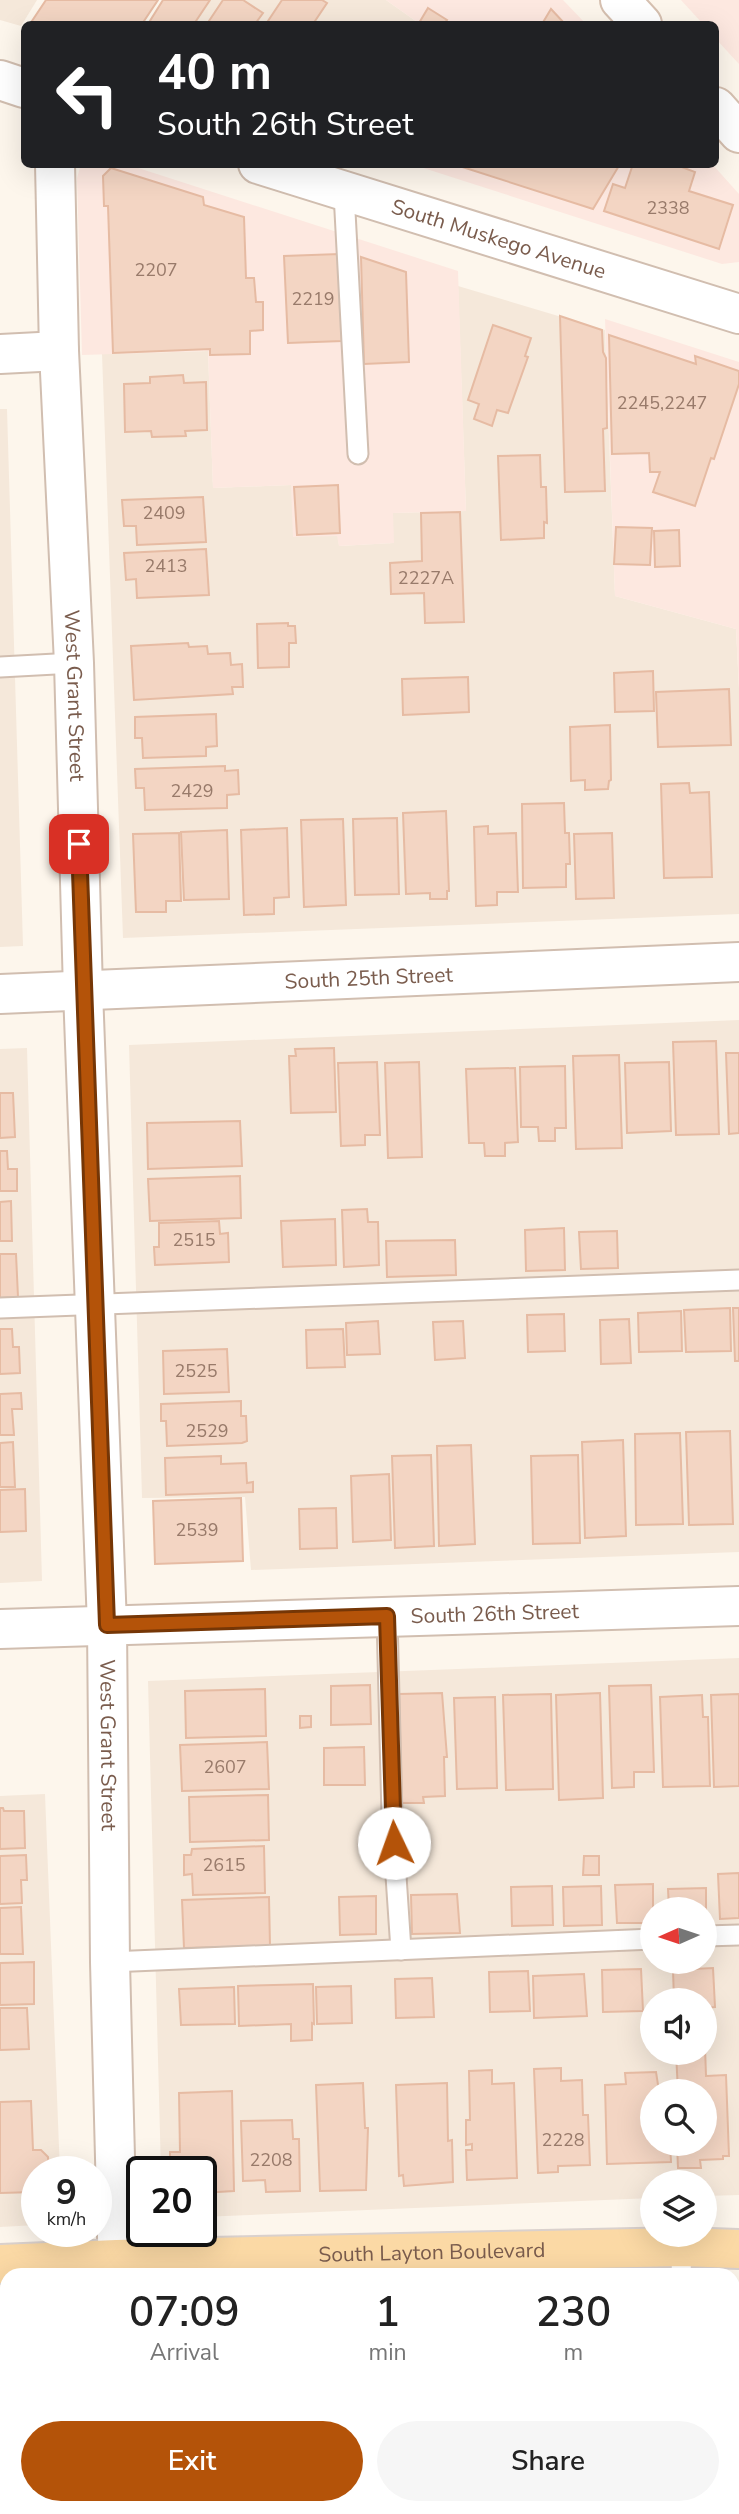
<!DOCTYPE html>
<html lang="en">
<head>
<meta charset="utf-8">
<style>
  body { margin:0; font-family:"Nunito Sans",sans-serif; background:#f6f6f6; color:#222; height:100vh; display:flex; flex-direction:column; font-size:26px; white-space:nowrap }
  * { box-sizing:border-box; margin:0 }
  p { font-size:23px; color:#767676 }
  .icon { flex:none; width:38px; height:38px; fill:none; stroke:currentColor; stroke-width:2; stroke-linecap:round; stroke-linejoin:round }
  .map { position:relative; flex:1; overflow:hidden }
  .sheet { position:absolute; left:0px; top:2268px; width:740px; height:247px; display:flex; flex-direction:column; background:#fff; border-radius:21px 21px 0 0; box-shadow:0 7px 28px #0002 }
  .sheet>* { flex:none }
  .hud { position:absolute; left:21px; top:21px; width:698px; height:147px; border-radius:10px; box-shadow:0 7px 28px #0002; background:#202124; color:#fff; overflow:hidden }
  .needle { width:46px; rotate:267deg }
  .buttons { position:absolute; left:640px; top:1897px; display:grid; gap:14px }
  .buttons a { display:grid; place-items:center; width:77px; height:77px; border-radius:50%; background:#fff; box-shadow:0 7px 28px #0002; font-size:35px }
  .speed { position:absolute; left:21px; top:2156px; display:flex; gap:14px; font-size:35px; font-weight:700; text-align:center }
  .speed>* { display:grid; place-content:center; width:91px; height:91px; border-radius:50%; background:#fff; box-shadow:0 7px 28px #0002; line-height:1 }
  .speed small { font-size:18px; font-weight:400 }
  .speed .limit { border:4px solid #111; border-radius:10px; background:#fff; color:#111 }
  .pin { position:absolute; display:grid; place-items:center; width:60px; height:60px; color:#fff; margin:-30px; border-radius:14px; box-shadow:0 4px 10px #0006 }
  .me { position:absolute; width:77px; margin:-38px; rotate:357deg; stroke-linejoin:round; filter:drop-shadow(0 0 5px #0008) }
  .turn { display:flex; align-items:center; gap:24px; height:147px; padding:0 21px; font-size:32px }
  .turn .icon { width:91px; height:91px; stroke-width:2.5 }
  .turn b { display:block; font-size:49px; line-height:60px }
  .eta { display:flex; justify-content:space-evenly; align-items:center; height:119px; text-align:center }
  .eta b { font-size:42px; font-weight:600; line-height:49px }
  .primary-button { display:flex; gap:14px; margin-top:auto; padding:14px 21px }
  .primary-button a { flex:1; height:80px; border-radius:42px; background:#b45309; color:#fff; font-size:28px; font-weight:600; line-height:80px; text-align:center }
  .primary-button a+a { background:#f6f6f6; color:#222 }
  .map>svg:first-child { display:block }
  .residential { fill:#f5e8da; fill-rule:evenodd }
  .commercial { fill:#fde8e0 }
  .building { fill:#f3d5c3; stroke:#e6bba3; stroke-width:2 }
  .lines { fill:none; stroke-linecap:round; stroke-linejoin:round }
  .service-casing { stroke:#d1beb0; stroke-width:23 }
  .minor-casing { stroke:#d1beb0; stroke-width:42 }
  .tertiary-casing { stroke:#d1beb0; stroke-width:42 }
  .secondary-casing { stroke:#d6c0b0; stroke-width:42 }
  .primary-casing { stroke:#dad1cd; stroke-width:42 }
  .service { stroke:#fff; stroke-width:19 }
  .minor { stroke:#fff; stroke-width:38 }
  .tertiary { stroke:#fff; stroke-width:38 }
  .secondary { stroke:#fff; stroke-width:38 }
  .primary { stroke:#fbd9a5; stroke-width:38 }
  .route-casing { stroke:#753606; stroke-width:18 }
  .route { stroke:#b45309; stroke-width:12 }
  .labels { text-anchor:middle; stroke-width:6; stroke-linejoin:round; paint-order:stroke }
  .number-label { font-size:18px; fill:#987a6a }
  .street-label { font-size:21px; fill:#7a5c4d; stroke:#fffaf3 }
</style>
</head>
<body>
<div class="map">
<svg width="739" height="2514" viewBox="0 0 739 2514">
  <rect width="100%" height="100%" fill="#fdf6ec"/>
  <!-- residential -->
  <g class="residential">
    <polygon points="0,0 37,0 21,26 0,20"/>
    <polygon points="166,0 386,0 420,24 150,24"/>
    <polygon points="458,286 605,330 615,596 736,629 739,689 739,914 123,938 102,354 208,351 213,488 291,485 338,536 339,546 393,543 393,513 466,511"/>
    <polygon points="0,409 7,409 23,946 0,947"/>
    <polygon points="739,1020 739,1552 251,1570 245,1497 142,1498 129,1045"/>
    <polygon points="27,1048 42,1581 0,1583 0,1049"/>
    <path d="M 739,1658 L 739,2195 L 705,2196 L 705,2182 L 653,2182 L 653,2198 L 201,2217 L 201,2172 L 161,2172 L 148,1681 ZM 653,1909 L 705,1909 L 705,1962 L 653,1962 ZM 653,2000 L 705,2000 L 705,2053 L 653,2053 ZM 653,2091 L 705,2091 L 705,2144 L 653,2144 Z"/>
    <polygon points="45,1794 60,2172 37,2172 37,2225 0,2227 0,1796"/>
    <polygon points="733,2366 739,2367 739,2514 182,2514 181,2508 733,2508"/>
    <polygon points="0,2388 7,2388 7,2508 79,2508 79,2514 0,2514"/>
  </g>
  <!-- commercial -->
  <g class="commercial">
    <polygon points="386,0 563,0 586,24 420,24"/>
    <polygon points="681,0 739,0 739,64 716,39 716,24 703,24"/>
    <polygon points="81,164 129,165 458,271 466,511 393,513 394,543 339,546 337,536 293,537 291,485 213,488 208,351 82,355 77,178"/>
    <polygon points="414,165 713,165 739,194 739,262 722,264"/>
    <polygon points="605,319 739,362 739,689 736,629 615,596"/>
  </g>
  <!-- building -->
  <g class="building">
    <polygon points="46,0 158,0 142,24 30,24"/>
    <polygon points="163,0 210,0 194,24 148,24"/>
    <polygon points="223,0 243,0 263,13 255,24 207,24"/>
    <polygon points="282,0 322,0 327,3 313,24 266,24"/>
    <polygon points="428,8 447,20 444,24 419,23"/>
    <polygon points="551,9 565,24 542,24"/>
    <polygon points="453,164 620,164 593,209"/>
    <polygon points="633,164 674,164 695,172 689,191 733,205 719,249 604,211 613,184 625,188"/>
    <polygon points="111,168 203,197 204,205 244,217 246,278 254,278 256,302 263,302 263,330 250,331 250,354 210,355 210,349 113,353 108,206 104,206 103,176"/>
    <polygon points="339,254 342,341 288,343 284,256"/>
    <polygon points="361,257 406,272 409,362 364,364"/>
    <polygon points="560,316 602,330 603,352 606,358 607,428 603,429 605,491 565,492"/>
    <polygon points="493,325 531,338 525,356 528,357 508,413 497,410 492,426 474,419 479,404 468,400"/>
    <polygon points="609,335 696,364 695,356 739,371 739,384 714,459 711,458 695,506 653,492 660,472 650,472 649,453 612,454"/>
    <polygon points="183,375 184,383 206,382 207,430 185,431 186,436 152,437 151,431 125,432 124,384 150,383 150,377"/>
    <polygon points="540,455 541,487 546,487 547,523 544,522 544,538 501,540 498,456"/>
    <polygon points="338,485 340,533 297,535 294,487"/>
    <polygon points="203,497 206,542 137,545 136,526 124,526 122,500"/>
    <polygon points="460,512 464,622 425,623 424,593 391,594 390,563 422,561 421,513"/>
    <polygon points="616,527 652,528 650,565 614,564"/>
    <polygon points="679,530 680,566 655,567 654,531"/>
    <polygon points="206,549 209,595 137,598 136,579 126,580 124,553"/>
    <polygon points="288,623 288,626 295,626 296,643 289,643 289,667 258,668 257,624"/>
    <polygon points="188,643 189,647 207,646 208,654 230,653 231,665 242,664 243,687 232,687 233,694 134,700 131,646"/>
    <polygon points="653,671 654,711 615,712 614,673"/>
    <polygon points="468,677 469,712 403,715 402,679"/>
    <polygon points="729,689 731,745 658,747 656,692"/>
    <polygon points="216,714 217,746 206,747 206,756 143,758 142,738 135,738 135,717"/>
    <polygon points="610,725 611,780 609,781 608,789 585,790 585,780 571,781 570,727"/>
    <polygon points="225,766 225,771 238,770 239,794 227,795 227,808 145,810 144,788 136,788 135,769"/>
    <polygon points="689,783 690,793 709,792 712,877 664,878 661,784"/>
    <polygon points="564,803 565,833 569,833 570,864 566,864 566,887 523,888 522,804"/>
    <polygon points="446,811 449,891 447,891 447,899 430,899 430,893 406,894 403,813"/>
    <polygon points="397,818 399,894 355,895 353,819"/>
    <polygon points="343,819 346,905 304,907 301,820"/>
    <polygon points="488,826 488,834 516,833 518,892 497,892 497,905 476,906 474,827"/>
    <polygon points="287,828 289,897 274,898 274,914 244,915 241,830"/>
    <polygon points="227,830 229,899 184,900 181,832"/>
    <polygon points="179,833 181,901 166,901 166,912 136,912 133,834"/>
    <polygon points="612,833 614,898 576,899 574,834"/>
    <polygon points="716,1041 719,1134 676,1135 673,1042"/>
    <polygon points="334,1048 336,1112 291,1113 289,1056 296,1056 295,1049"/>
    <polygon points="726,1053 739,1053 739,1133 729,1134"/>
    <polygon points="619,1055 622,1148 576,1149 573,1056"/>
    <polygon points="377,1062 380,1135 365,1135 365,1145 341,1146 338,1063"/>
    <polygon points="419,1062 422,1157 388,1158 385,1063"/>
    <polygon points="669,1062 671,1131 627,1133 625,1063"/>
    <polygon points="565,1066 566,1128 555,1128 555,1141 539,1141 538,1127 521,1127 520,1067"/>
    <polygon points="515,1068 518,1142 505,1143 505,1156 485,1156 484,1143 469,1143 466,1069"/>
    <polygon points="0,1093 13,1093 15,1137 0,1138"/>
    <polygon points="240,1121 242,1166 148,1169 147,1123"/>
    <polygon points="0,1151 7,1151 8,1169 17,1169 17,1191 0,1191"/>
    <polygon points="240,1176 241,1218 150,1221 148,1179"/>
    <polygon points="11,1201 12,1241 0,1241 0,1202"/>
    <polygon points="367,1209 368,1222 378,1222 379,1265 344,1267 342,1210"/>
    <polygon points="335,1219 336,1265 283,1267 281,1221"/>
    <polygon points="219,1221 220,1234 228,1233 229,1262 155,1265 154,1247 159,1247 159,1223"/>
    <polygon points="564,1228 565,1270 526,1271 525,1230"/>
    <polygon points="617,1231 618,1268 581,1269 579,1232"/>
    <polygon points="455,1240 456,1275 387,1277 386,1241"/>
    <polygon points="0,1254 16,1254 18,1297 0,1298"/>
    <polygon points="730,1308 731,1351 686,1352 684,1310"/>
    <polygon points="733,1308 739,1308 739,1361 735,1361"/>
    <polygon points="681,1311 682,1351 639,1352 638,1313"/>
    <polygon points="564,1314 565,1351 528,1352 527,1315"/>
    <polygon points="629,1319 631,1363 601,1364 600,1320"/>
    <polygon points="378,1321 380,1354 347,1355 346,1323"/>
    <polygon points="463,1321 465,1358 435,1360 433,1322"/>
    <polygon points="0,1329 12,1329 13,1347 19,1347 20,1373 0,1374"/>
    <polygon points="343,1329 345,1367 307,1368 306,1330"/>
    <polygon points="227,1349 229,1392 164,1394 163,1351"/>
    <polygon points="21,1393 22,1409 12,1409 14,1435 0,1435 0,1394"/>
    <polygon points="241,1401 241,1416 246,1416 247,1441 242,1443 167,1446 166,1421 161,1421 161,1404"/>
    <polygon points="730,1431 733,1524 689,1525 686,1432"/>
    <polygon points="680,1433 683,1524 636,1525 635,1434"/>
    <polygon points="623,1440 626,1536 585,1538 582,1442"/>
    <polygon points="13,1442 15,1487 0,1487 0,1443"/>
    <polygon points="471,1445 475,1544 439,1546 437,1446"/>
    <polygon points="431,1455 434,1546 395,1548 392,1456"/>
    <polygon points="578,1455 580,1543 533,1544 531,1456"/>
    <polygon points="221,1456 221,1464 246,1463 247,1483 253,1482 253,1492 166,1495 165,1458"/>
    <polygon points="389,1474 391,1540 353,1542 351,1476"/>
    <polygon points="25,1489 26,1531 0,1532 0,1490"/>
    <polygon points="241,1498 243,1561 155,1564 153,1501"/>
    <polygon points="336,1508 337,1548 300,1549 299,1509"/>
    <polygon points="370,1685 371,1724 331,1725 331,1686"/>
    <polygon points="651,1685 654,1772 634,1772 634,1787 612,1788 609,1686"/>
    <polygon points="265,1689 266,1736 186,1738 185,1691"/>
    <polygon points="442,1693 447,1757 444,1757 445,1796 423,1797 424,1803 402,1803 399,1694"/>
    <polygon points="600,1693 603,1798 559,1800 556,1695"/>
    <polygon points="551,1694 553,1789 506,1790 503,1695"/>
    <polygon points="739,1694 739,1786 714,1787 711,1695"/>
    <polygon points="702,1695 703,1717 708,1717 710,1786 663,1787 660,1697"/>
    <polygon points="495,1697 497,1788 457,1789 454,1698"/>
    <polygon points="300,1716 311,1716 311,1727 300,1728"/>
    <polygon points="267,1742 269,1789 182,1791 180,1745"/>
    <polygon points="364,1747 365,1785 324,1785 324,1748"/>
    <polygon points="268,1795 269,1840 190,1842 189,1797"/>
    <polygon points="0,1808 3,1808 4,1811 24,1811 25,1848 0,1849"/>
    <polygon points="264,1846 265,1893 193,1895 192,1874 184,1875 184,1855 191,1855 192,1849"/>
    <polygon points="26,1855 27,1880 21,1880 22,1903 0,1904 0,1856"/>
    <polygon points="584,1856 599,1856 599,1875 583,1875"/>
    <polygon points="739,1873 739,1918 720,1919 718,1874"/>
    <polygon points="653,1884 653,1923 617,1923 615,1885"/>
    <polygon points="552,1886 553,1925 512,1926 511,1887"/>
    <polygon points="601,1886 602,1925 564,1926 563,1887"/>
    <polygon points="706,1888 706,1922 705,1909 669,1909 668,1889"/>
    <polygon points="457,1894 460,1933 412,1934 411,1895"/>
    <polygon points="376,1896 376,1934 340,1935 339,1897"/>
    <polygon points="269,1897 270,1946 184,1948 182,1900"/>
    <polygon points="21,1907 23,1954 0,1954 0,1908"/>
    <polygon points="34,1962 34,2004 0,2005 0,1963"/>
    <polygon points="713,1968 715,2007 705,2008 705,2000 674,2000 673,1970"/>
    <polygon points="641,1969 643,2011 603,2012 602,1970"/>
    <polygon points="528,1971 530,2011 490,2012 489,1972"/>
    <polygon points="584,1974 587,2016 534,2018 533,1976"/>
    <polygon points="432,1978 434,2017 396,2018 395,1979"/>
    <polygon points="313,1984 314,2024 312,2023 312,2040 291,2041 291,2024 239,2026 238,1986"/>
    <polygon points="351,1986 352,2023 317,2024 316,1987"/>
    <polygon points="234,1987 235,2024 181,2025 179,1989"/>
    <polygon points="0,2008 27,2008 29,2049 0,2050"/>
    <polygon points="705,2047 706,2076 726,2075 729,2156 723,2156 723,2159 700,2160 701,2168 678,2168 677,2144 705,2144 705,2091 678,2091 676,2053 705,2053"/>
    <polygon points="561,2068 561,2081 582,2080 583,2115 588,2115 590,2165 558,2166 558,2172 538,2173 534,2069"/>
    <polygon points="492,2070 492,2084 514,2083 517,2178 467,2180 466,2150 472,2150 472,2144 466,2145 466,2120 470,2120 469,2071"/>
    <polygon points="656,2072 659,2091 653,2091 653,2144 670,2144 671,2162 607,2164 605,2085 626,2084 625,2073"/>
    <polygon points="363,2083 365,2128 368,2128 366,2190 320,2191 316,2085"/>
    <polygon points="447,2083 448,2141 452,2140 453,2182 404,2186 403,2175 399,2176 396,2085"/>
    <polygon points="232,2091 234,2191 201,2193 201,2172 170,2172 170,2152 180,2152 179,2093"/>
    <polygon points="31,2101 33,2150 41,2150 48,2157 49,2172 37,2172 37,2189 33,2189 34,2192 0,2193 0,2102"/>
    <polygon points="292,2120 293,2139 299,2139 300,2191 266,2192 265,2180 243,2181 241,2121"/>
    <polygon points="733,2389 739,2389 739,2455 734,2456"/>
    <polygon points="0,2428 7,2428 7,2508 31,2508 31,2514 0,2514"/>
    <rect x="264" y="2508" width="32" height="6"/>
  </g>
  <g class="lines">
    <defs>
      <g id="service">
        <polyline points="344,193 358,454"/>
        <polyline points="0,667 74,663"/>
        <polyline points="0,1308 739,1280"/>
        <polyline points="387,1616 392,1817 401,1950"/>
        <polyline points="705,1936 739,1935"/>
        <polyline points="110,1962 653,1939"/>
        <polyline points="681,2275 682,2247"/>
      </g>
      <g id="minor">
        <path id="s1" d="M 55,164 L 59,351 L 74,663 L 83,991 L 107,1625 L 110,1962 L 118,2275"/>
        <polyline points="0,354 59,351"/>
        <path id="s2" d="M 0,994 L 739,962"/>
        <path id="s3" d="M 0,1629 L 739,1606"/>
        <polyline points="136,2508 136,2514"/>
      </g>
      <g id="tertiary">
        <polyline points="0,80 24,88"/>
        <path id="s4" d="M 258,164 L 739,314"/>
      </g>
      <g id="secondary">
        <polyline points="620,0 642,24"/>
        <polyline points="716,107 739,133"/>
      </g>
      <g id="primary">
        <path id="s5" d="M 0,2264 L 117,2259 L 682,2247 L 739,2249"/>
        <polyline points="733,2329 739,2329"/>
        <polyline points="0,2346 7,2346"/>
      </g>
    </defs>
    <!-- service casing -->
    <use href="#service" class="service-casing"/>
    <!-- minor casing -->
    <use href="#minor" class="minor-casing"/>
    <!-- tertiary casing -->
    <use href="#tertiary" class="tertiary-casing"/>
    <!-- secondary casing -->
    <use href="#secondary" class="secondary-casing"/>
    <!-- primary casing -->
    <use href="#primary" class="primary-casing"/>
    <!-- service -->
    <use href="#service" class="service"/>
    <!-- minor -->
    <use href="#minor" class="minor"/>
    <!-- tertiary -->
    <use href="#tertiary" class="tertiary"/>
    <!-- secondary -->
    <use href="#secondary" class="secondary"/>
    <!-- primary -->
    <use href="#primary" class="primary"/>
  </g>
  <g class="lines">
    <defs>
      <polyline id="route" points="79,844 107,1625 387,1616 394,1843"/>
    </defs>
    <!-- route casing -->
    <use href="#route" class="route-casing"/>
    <!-- route -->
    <use href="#route" class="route"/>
  </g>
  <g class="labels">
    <!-- number labels -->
    <g class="number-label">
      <text x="668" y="214">2338</text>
      <text x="156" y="276">2207</text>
      <text x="313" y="305">2219</text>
      <text x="662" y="409">2245,2247</text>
      <text x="164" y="519">2409</text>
      <text x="166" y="572">2413</text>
      <text x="426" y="584">2227A</text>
      <text x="192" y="797">2429</text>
      <text x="194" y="1246">2515</text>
      <text x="196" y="1377">2525</text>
      <text x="207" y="1437">2529</text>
      <text x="197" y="1536">2539</text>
      <text x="225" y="1773">2607</text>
      <text x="224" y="1871">2615</text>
      <text x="563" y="2146">2228</text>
      <text x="271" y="2166">2208</text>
    </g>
    <!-- street labels -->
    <g class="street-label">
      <text dy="7" stroke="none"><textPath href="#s4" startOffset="252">South Muskego Avenue</textPath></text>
      <text dy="7" stroke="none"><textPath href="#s1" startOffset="532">West Grant Street</textPath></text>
      <text dy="7" stroke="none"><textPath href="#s2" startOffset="369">South 25th Street</textPath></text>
      <text dy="7" stroke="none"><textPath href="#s3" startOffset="495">South 26th Street</textPath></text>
      <text dy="7" stroke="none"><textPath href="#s1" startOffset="1582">West Grant Street</textPath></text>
      <text dy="7" stroke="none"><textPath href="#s5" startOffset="432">South Layton Boulevard</textPath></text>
    </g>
  </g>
</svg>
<div class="buttons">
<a><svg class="needle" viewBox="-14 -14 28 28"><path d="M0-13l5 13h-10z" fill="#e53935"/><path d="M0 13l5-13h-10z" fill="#767676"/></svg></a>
<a><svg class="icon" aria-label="sound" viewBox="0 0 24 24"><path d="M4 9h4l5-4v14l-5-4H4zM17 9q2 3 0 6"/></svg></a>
<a><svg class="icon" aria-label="search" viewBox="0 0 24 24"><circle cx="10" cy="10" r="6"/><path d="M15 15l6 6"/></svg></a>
<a><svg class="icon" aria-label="layers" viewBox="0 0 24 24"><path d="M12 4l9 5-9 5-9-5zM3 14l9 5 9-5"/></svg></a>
</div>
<div class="speed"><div>9<small>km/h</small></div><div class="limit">20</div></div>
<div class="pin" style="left:79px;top:844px;background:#d93025"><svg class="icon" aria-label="arrive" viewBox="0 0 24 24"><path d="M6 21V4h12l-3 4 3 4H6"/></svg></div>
<svg class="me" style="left:394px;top:1843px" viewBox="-20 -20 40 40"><circle r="19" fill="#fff"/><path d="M0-13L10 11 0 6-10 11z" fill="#b45309"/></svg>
<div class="hud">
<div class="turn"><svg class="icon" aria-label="left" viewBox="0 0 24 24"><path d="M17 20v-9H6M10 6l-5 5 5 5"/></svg><div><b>40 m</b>South 26th Street</div></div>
</div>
<section class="sheet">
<div class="eta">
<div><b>07:09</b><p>Arrival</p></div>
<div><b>1</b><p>min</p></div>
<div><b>230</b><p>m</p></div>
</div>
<div class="primary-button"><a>Exit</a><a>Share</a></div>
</section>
</div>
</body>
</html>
